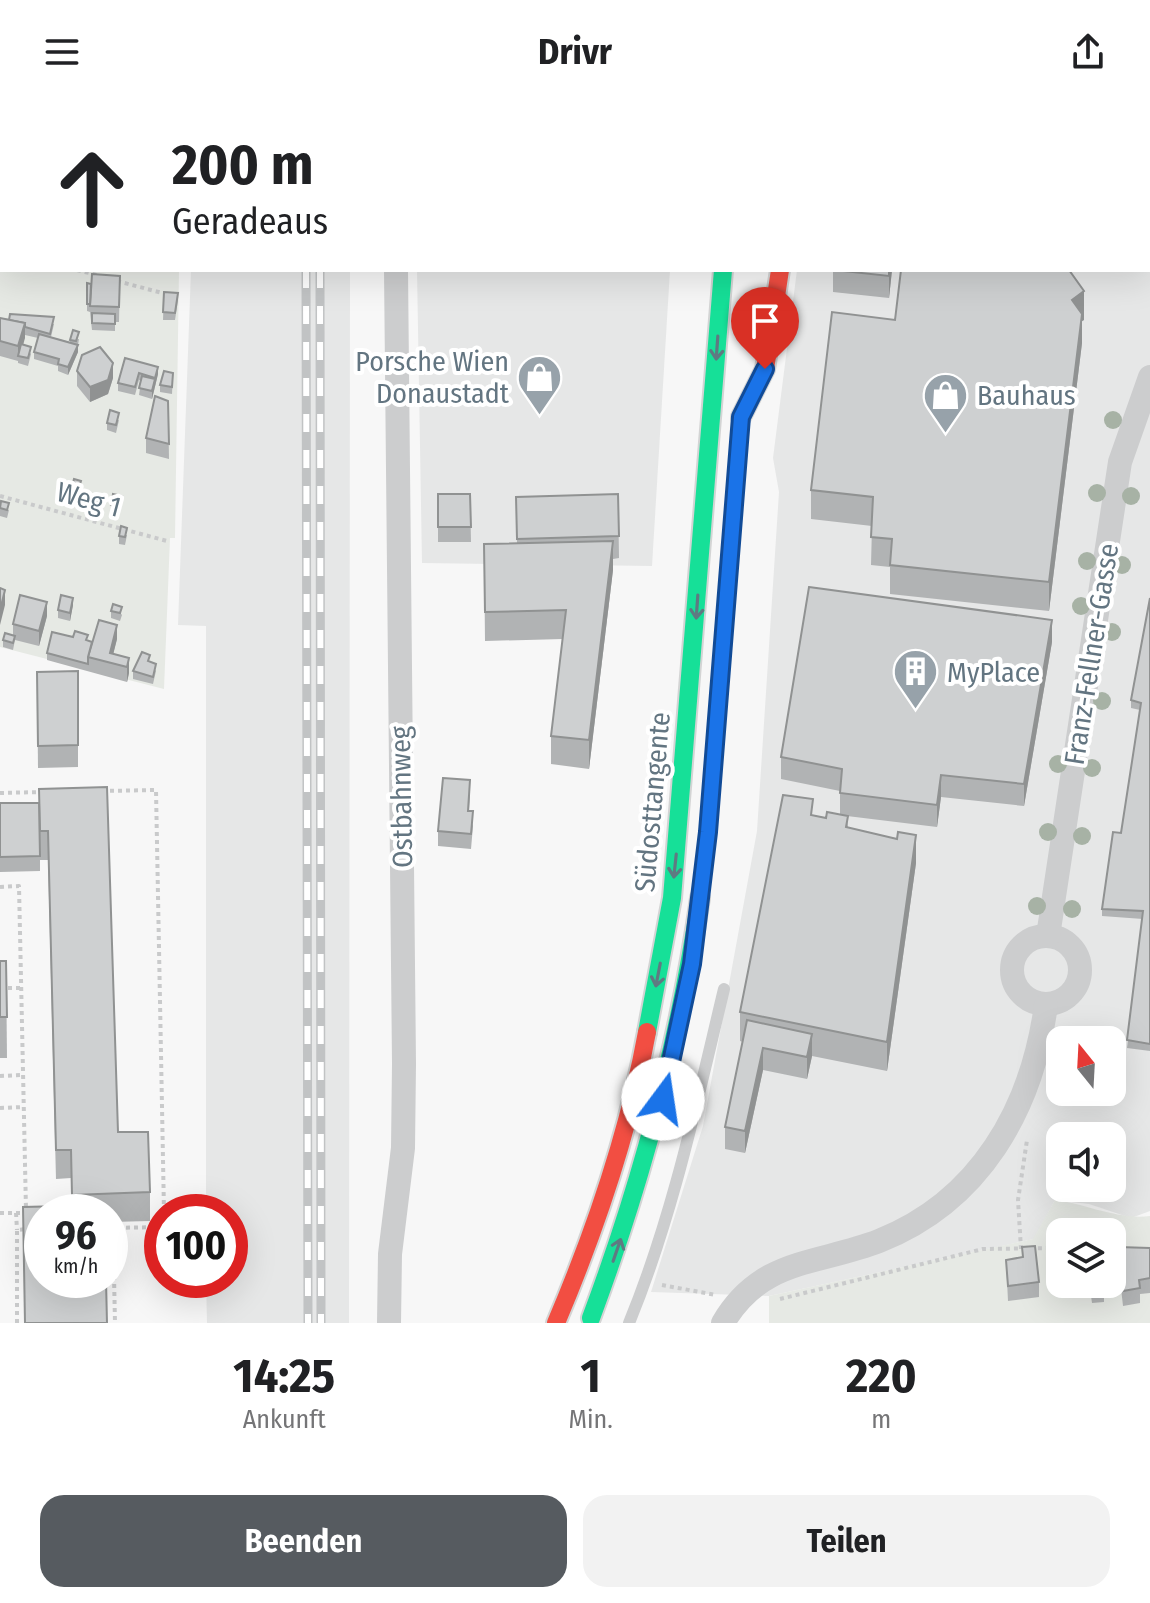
<!DOCTYPE html>
<html lang="de">
<head>
<meta charset="utf-8">
<style>
  body { margin:0; font-family:"Fira Sans Condensed",sans-serif; background:#f2f2f2; color:#202124; height:100vh; display:flex; flex-direction:column; font-size:30px; white-space:nowrap }
  * { box-sizing:border-box; margin:0 }
  p { font-size:26px; color:#757577 }
  .icon { flex:none; width:44px; height:44px; fill:none; stroke:currentColor; stroke-width:2; stroke-linecap:round; stroke-linejoin:round }
  .map { position:relative; height:1219px; overflow:hidden }
  .drawer { display:flex; flex-direction:column; background:#fff; flex:1 }
  .drawer>* { flex:none }
  .hud { position:absolute; left:0px; top:0px; width:1150px; height:168px; box-shadow:0 8px 32px #0002; background:#fff; color:#202124; overflow:hidden }
  .needle { width:52px; rotate:342deg }
  .fabs { position:absolute; left:1046px; top:922px; display:grid; gap:16px }
  .fabs a { display:grid; place-items:center; width:80px; height:80px; border-radius:16px; background:#fff; box-shadow:0 8px 32px #0002; font-size:40px }
  .speed { position:absolute; left:24px; top:1090px; display:flex; gap:16px; font-size:40px; font-weight:700; text-align:center }
  .speed>* { display:grid; place-content:center; width:104px; height:104px; border-radius:50%; background:#fff; box-shadow:0 8px 32px #0002; line-height:1 }
  .speed small { font-size:20px; font-weight:400 }
  .speed .limit { border:12px solid #d22; background:#fff; color:#111 }
  .pin { position:absolute; display:grid; place-items:center; width:68px; height:68px; color:#fff; margin:-82px -34px; border-radius:50% 50% 50% 0; rotate:-45deg; box-shadow:0 0 8px #0007 }
  .pin .icon { rotate:45deg }
  .me { position:absolute; width:88px; margin:-44px; rotate:14deg; stroke-linejoin:round; filter:drop-shadow(0 0 6px #0008) }
  .turn { display:flex; align-items:center; gap:28px; height:168px; padding:0 40px; font-size:36px }
  .turn .icon { width:104px; height:104px; stroke-width:2.5 }
  .turn b { display:block; font-size:56px; line-height:68px }
  .eta { display:flex; justify-content:space-evenly; align-items:center; height:136px; text-align:center }
  .eta b { font-size:48px; font-weight:700; line-height:56px }
  .action { display:flex; gap:16px; margin-top:auto; padding:16px 40px }
  .action a { flex:1; height:92px; border-radius:24px; background:#565b60; color:#fff; font-size:32px; font-weight:700; line-height:92px; text-align:center }
  .action a+a { background:#f2f2f2; color:#202124 }
  header { display:flex; justify-content:space-between; align-items:center; height:104px; padding:0 40px; background:#fff; font-size:36px; font-weight:700 }
  .map>svg:first-child { display:block }
  .built { fill:#e6e7e7; fill-rule:evenodd }
  .green { fill:#e6e9e4; fill-rule:evenodd }
  .lines { fill:none; stroke-linecap:round; stroke-linejoin:round }
  .fast-casing { stroke:#d3d4d4; stroke-width:22 }
  .slow-casing { stroke:#d3d4d4; stroke-width:22 }
  .jam-casing { stroke:#d3d4d4; stroke-width:22 }
  .path { stroke:#c9cacb; stroke-width:4; stroke-dasharray:4 4; stroke-linecap:butt }
  .lane { stroke:#cccdce; stroke-width:12 }
  .street { stroke:#cccdce; stroke-width:24 }
  .fast { stroke:#16e098; stroke-width:18 }
  .slow { stroke:#ffcf43; stroke-width:18 }
  .jam { stroke:#f24e42; stroke-width:18 }
  .rail-casing { stroke:#c1c3c4; stroke-width:9 }
  .rail { stroke:#fff; stroke-width:6; stroke-dasharray:18; stroke-linecap:butt }
  .tree { fill:#a7b2a5 }
  .wall { fill:#b1b3b4 }
  .shaded-wall { fill:#909292 }
  .building { fill:#ced0d1; stroke:#909292; stroke-width:2 }
  .oneway { stroke:#5f7a82 }
  .route-casing { stroke:#114b97; stroke-width:20 }
  .route { stroke:#1a73e8; stroke-width:14 }
  .labels { text-anchor:middle; stroke-width:8; stroke-linejoin:round; paint-order:stroke }
  .poi-label { font-size:28px; fill:#637581; stroke:#fff; text-anchor:start }
  .street-label { font-size:28px; fill:#637581; stroke:#fff }
</style>
</head>
<body>
<header><svg class="icon" aria-label="menu" viewBox="0 0 24 24"><path d="M4 6h16M4 12h16M4 18h16"/></svg>Drivr<svg class="icon" aria-label="share" viewBox="0 0 24 24"><path d="M12 15V3M7 8l5-5 5 5M5 13v7h14v-7"/></svg></header>
<div class="map">
<svg width="1150" height="1219" viewBox="0 0 1150 1219">
  <rect width="100%" height="100%" fill="#f7f7f7"/>
  <!-- built -->
  <g class="built">
    <rect x="185" y="0" width="165" height="2"/>
    <path d="M 817,0 L 1150,0 L 1150,1107 L 1131,1114 L 1089,1100 L 1055,1096 L 1034,1135 L 769,1192 L 651,1188 L 703,1022 L 757,727 L 779,388 L 773,354 L 797,166 L 1148,166 L 1148,2 ZM 1060,936 L 1112,936 L 1112,988 L 1060,988 ZM 1060,1032 L 1112,1032 L 1112,1084 L 1060,1084 Z"/>
    <polygon points="191,166 350,166 349,1219 207,1219 206,1176 230,1176 230,1108 206,1108 206,522 178,521"/>
    <polygon points="417,166 670,166 652,462 422,459"/>
  </g>
  <!-- green -->
  <g class="green">
    <polygon points="0,0 182,0 2,2 2,166 179,166 175,434 170,434 164,585 0,543"/>
    <path d="M 1055,1096 C 1087,1100 1117,1116 1150,1112 L 1150,1219 L 769,1219 L 769,1192 L 1033,1135 ZM 1060,1128 L 1112,1128 L 1112,1180 L 1060,1180 Z"/>
  </g>
  <g class="lines">
    <defs>
      <g id="fast">
        <polyline points="647,928 672,794 723,166"/>
        <path d="M 591,1214 C 642,1077 679,939 700,794"/>
      </g>
      <polyline id="slow" points="802,0 802,2"/>
      <g id="jam">
        <polyline points="713,0 713,2"/>
        <polyline points="764,2 765,0"/>
        <polyline points="741,313 765,265 780,166"/>
        <path d="M 556,1219 C 595,1127 629,1027 647,928"/>
      </g>
    </defs>
    <!-- fast casing -->
    <use href="#fast" class="fast-casing"/>
    <!-- slow casing -->
    <use href="#slow" class="slow-casing"/>
    <!-- jam casing -->
    <use href="#jam" class="jam-casing"/>
    <!-- path -->
    <g class="path">
      <polyline points="0,8 2,8"/>
      <polyline points="0,145 2,146"/>
      <polyline points="77,166 97,171"/>
      <polyline points="117,177 166,190"/>
      <polyline points="0,392 167,437"/>
      <polyline points="102,687 156,686 164,1108"/>
      <polyline points="0,689 42,688"/>
      <polyline points="0,783 19,782 26,1106"/>
      <polyline points="0,884 21,884"/>
      <polyline points="0,972 22,971"/>
      <polyline points="0,1004 23,1003"/>
      <polyline points="0,1109 26,1109"/>
      <polyline points="16,1109 17,1126"/>
      <polyline points="110,1124 162,1123"/>
      <polyline points="113,1124 115,1219"/>
      <polyline points="1021,1145 1018,1096 1027,1036"/>
      <polyline points="1112,1147 1124,1148"/>
      <polyline points="662,1181 716,1191"/>
      <polyline points="780,1195 983,1145 1060,1144"/>
      <polyline points="17,1219 17,1126 28,1125"/>
    </g>
    <!-- lane -->
    <path class="lane" d="M 629,1219 C 673,1112 697,997 724,885"/>
    <!-- street -->
    <g class="street">
      <polyline points="395,0 395,2"/>
      <circle cx="1046" cy="866" r="34"/>
      <polyline points="1048,832 1120,358 1150,273"/>
      <polyline points="389,1219 390,1150 403,1044 404,960 396,166"/>
      <path d="M 723,1219 C 761,1154 817,1161 879,1137 C 980,1097 1032,1005 1046,901"/>
    </g>
    <!-- fast -->
    <use href="#fast" class="fast"/>
    <!-- slow -->
    <use href="#slow" class="slow"/>
    <!-- jam -->
    <use href="#jam" class="jam"/>
    <defs>
      <g id="rail">
        <polyline points="306,0 306,2"/>
        <polyline points="319,0 319,2"/>
        <polyline points="306,166 308,1219"/>
        <polyline points="320,166 321,1219"/>
      </g>
    </defs>
    <!-- rail casing -->
    <use href="#rail" class="rail-casing"/>
    <!-- rail -->
    <use href="#rail" class="rail"/>
  </g>
  <!-- trees -->
  <g class="tree">
    <circle cx="1113" cy="316" r="9"/>
    <circle cx="1097" cy="389" r="9"/>
    <circle cx="1131" cy="392" r="9"/>
    <circle cx="1087" cy="457" r="9"/>
    <circle cx="1122" cy="461" r="9"/>
    <circle cx="1081" cy="502" r="9"/>
    <circle cx="1112" cy="528" r="9"/>
    <circle cx="1102" cy="597" r="9"/>
    <circle cx="1058" cy="660" r="9"/>
    <circle cx="1092" cy="664" r="9"/>
    <circle cx="1048" cy="728" r="9"/>
    <circle cx="1082" cy="732" r="9"/>
    <circle cx="1037" cy="802" r="9"/>
    <circle cx="1072" cy="805" r="9"/>
  </g>
  <!-- wall -->
  <g class="wall">
    <polygon points="56,0 73,0 72,2 56,2"/>
    <polygon points="0,22 2,23 2,59 0,59"/>
    <polygon points="833,166 892,166 889,194 833,188"/>
    <polygon points="120,172 119,218 115,218 115,227 92,226 90,208 87,207 87,179 91,180"/>
    <polygon points="164,188 178,196 175,216 163,216"/>
    <polygon points="0,214 54,220 51,233 70,238 70,236 79,235 78,241 78,248 68,271 58,267 58,262 34,255 34,248 38,234 25,231 23,240 31,250 28,262 18,259 18,257 0,252"/>
    <polygon points="895,216 1084,216 1082,217 1082,239 1049,507 890,490 890,463 871,461 872,422 811,415 811,386"/>
    <polygon points="125,254 158,270 152,295 139,291 141,277 139,276 135,291 118,287 118,279"/>
    <polygon points="77,267 113,274 108,290 90,298 77,282"/>
    <polygon points="173,269 172,290 160,288 160,281"/>
    <polygon points="168,297 169,355 146,349 146,334"/>
    <polygon points="119,316 116,329 107,326 107,319"/>
    <polygon points="81,384 76,401 69,399 69,392"/>
    <polygon points="438,390 470,390 471,438 438,438"/>
    <polygon points="618,390 619,454 613,455 613,466 589,665 551,660 551,632 563,535 485,537 484,440 517,439 516,393"/>
    <polygon points="122,400 119,411 111,409 111,401"/>
    <polygon points="0,402 9,406 7,414 0,412"/>
    <polygon points="127,431 125,441 119,440 119,432"/>
    <polygon points="1150,494 1150,947 1127,944 1143,815 1102,812 1102,805 1121,729 1140,606 1131,604 1131,596"/>
    <polygon points="113,500 122,511 120,517 111,514 111,507"/>
    <polygon points="73,501 70,517 58,514 58,506"/>
    <polygon points="47,512 39,542 15,536 13,546 3,543 3,536 13,531 13,520"/>
    <polygon points="117,535 113,550 129,554 129,569 127,578 47,556 47,549 92,538"/>
    <polygon points="1052,538 1024,702 941,693 937,723 847,712 848,723 916,759 887,967 812,952 807,975 763,966 745,1049 725,1045 725,1023 743,938 740,937 740,908 813,711 826,714 840,711 840,687 781,675 781,653"/>
    <polygon points="150,558 156,567 153,580 133,575 133,567"/>
    <polygon points="78,567 78,663 38,664 37,568"/>
    <polygon points="39,685 118,1028 150,1088 150,1117 110,1118 110,1108 42,1108 72,1102 71,1074 56,1075 48,756 40,756 40,767 0,768 0,699 39,699"/>
    <polygon points="470,691 469,707 473,722 471,745 438,742 438,727"/>
    <polygon points="0,857 6,857 7,954 0,954"/>
    <polygon points="1022,1143 1039,1178 1039,1193 1008,1197 1006,1156 1022,1153"/>
    <polygon points="1118,1143 1150,1144 1150,1189 1140,1190 1140,1199 1123,1202 1118,1157"/>
    <polygon points="1112,1146 1117,1175 1117,1190 1104,1191 1104,1198 1092,1199 1091,1192 1083,1192 1081,1180 1112,1180"/>
  </g>
  <!-- shaded-wall -->
  <g class="shaded-wall">
    <polygon points="889,166 892,166 889,194"/>
    <polygon points="1084,187 1084,216 1082,217 1082,239 1049,507 1049,478 1072,196"/>
    <polygon points="25,219 25,234 20,252 18,252 18,242"/>
    <polygon points="78,241 78,248 68,271 68,263"/>
    <polygon points="113,259 113,274 108,290 90,298 90,283"/>
    <polygon points="158,263 158,270 152,295 152,287"/>
    <polygon points="81,377 81,384 76,401 76,394"/>
    <polygon points="613,437 613,466 589,665 589,636"/>
    <polygon points="5,486 5,501 0,521 0,506"/>
    <polygon points="73,494 73,501 70,517 70,509"/>
    <polygon points="47,498 47,512 39,542 39,527"/>
    <polygon points="1052,516 1052,538 1024,702 1024,680"/>
    <polygon points="117,521 117,535 111,559 110,549"/>
    <polygon points="129,554 129,569 127,578 127,563"/>
    <polygon points="941,671 941,693 937,723 937,701"/>
    <polygon points="916,731 916,759 887,967 887,938"/>
    <polygon points="812,930 812,952 807,975 807,953"/>
    <polygon points="763,944 763,966 745,1049 745,1027"/>
  </g>
  <!-- building -->
  <g class="building">
    <polygon points="115,0 140,0 139,2 114,2"/>
    <polygon points="436,0 445,0 453,2 436,2"/>
    <rect x="527" y="0" width="130" height="2"/>
    <rect x="849" y="0" width="58" height="2"/>
    <rect x="919" y="0" width="95" height="2"/>
    <polygon points="0,22 2,23 2,44 0,44"/>
    <polygon points="834,166 889,166 889,172"/>
    <polygon points="901,166 1069,166 1084,187 1072,196 1082,210 1049,478 890,461 892,435 871,433 873,393 811,386 832,208 895,216"/>
    <polygon points="92,170 120,172 119,203 90,202"/>
    <polygon points="87,179 91,180 90,200 87,200"/>
    <polygon points="164,188 178,189 175,209 163,208"/>
    <polygon points="92,209 115,210 115,220 92,219"/>
    <polygon points="10,210 54,213 50,230 25,223 25,219 9,216"/>
    <polygon points="0,214 25,219 18,242 0,237"/>
    <polygon points="73,226 79,228 76,237 70,236"/>
    <polygon points="39,230 78,241 68,263 58,260 59,255 34,248"/>
    <polygon points="21,240 31,243 28,254 18,252"/>
    <polygon points="100,243 113,259 108,276 90,283 77,267 82,251"/>
    <polygon points="125,254 158,263 155,274 139,269 135,283 118,279"/>
    <polygon points="164,267 173,269 172,283 160,281"/>
    <polygon points="142,272 155,275 152,287 139,284"/>
    <polygon points="155,292 168,297 169,340 146,334"/>
    <polygon points="110,306 119,309 116,321 107,319"/>
    <polygon points="74,375 81,377 76,394 69,392"/>
    <polygon points="113,390 122,392 119,403 111,401"/>
    <polygon points="438,390 470,390 471,423 438,423"/>
    <polygon points="618,390 619,432 517,435 516,393"/>
    <polygon points="1,397 9,399 7,406 0,404"/>
    <polygon points="121,422 127,424 125,433 119,432"/>
    <polygon points="613,437 589,636 551,632 566,506 485,508 484,440"/>
    <polygon points="809,483 1052,516 1024,680 941,671 937,701 840,689 842,665 781,653"/>
    <polygon points="0,484 5,486 0,506"/>
    <polygon points="20,491 47,498 39,527 13,520"/>
    <polygon points="61,491 73,494 70,509 58,506"/>
    <polygon points="1150,494 1150,940 1127,936 1143,807 1102,805 1113,728 1121,729 1141,599 1131,596"/>
    <polygon points="113,500 122,503 120,509 111,507"/>
    <polygon points="99,516 117,521 110,549 129,554 127,563 88,553"/>
    <polygon points="75,527 88,531 86,536 92,538 88,553 88,560 47,549 52,528 73,533"/>
    <polygon points="5,529 15,532 13,539 3,536"/>
    <polygon points="142,548 150,551 148,557 156,560 153,573 133,567"/>
    <polygon points="78,567 78,641 38,642 37,568"/>
    <polygon points="443,674 470,676 468,707 473,707 471,730 438,727"/>
    <polygon points="107,683 118,1028 148,1028 150,1088 72,1091 71,1046 56,1046 48,727 40,727 39,685"/>
    <polygon points="783,691 813,695 811,711 826,714 827,708 848,712 846,723 897,735 898,728 916,731 887,938 740,908"/>
    <polygon points="0,699 39,699 40,752 0,753"/>
    <polygon points="0,857 6,857 7,913 0,913"/>
    <polygon points="747,916 812,930 807,953 763,944 745,1027 725,1023"/>
    <polygon points="105,1101 105,1108 42,1108 42,1176 106,1176 107,1219 25,1219 23,1103"/>
    <polygon points="1035,1142 1039,1178 1008,1182 1006,1156 1023,1153 1022,1143"/>
    <polygon points="1118,1143 1150,1144 1150,1174 1139,1176 1140,1184 1123,1187"/>
    <polygon points="1112,1146 1117,1175 1112,1175"/>
    <polygon points="1092,1180 1104,1180 1104,1183 1092,1184"/>
  </g>
  <!-- one-way arrows -->
  <defs><path id="oneway-shaft" d="M-6 0H5M1.5-3L5.5 0L1.5 3" fill="none" stroke-width="1.6" stroke-linecap="round" stroke-linejoin="round" transform="scale(2)"/></defs>
  <g class="oneway">
    <use href="#oneway-shaft" transform="translate(717 244) rotate(94)"/>
    <use href="#oneway-shaft" transform="translate(697 503) rotate(94)"/>
    <use href="#oneway-shaft" transform="translate(675 762) rotate(96)"/>
    <use href="#oneway-shaft" transform="translate(658 871) rotate(101)"/>
    <use href="#oneway-shaft" transform="translate(617 1146) rotate(-71)"/>
  </g>
  <g class="lines">
    <defs>
      <polyline id="route" points="663,995 692,860 708,728 741,313 765,265"/>
    </defs>
    <!-- route casing -->
    <use href="#route" class="route-casing"/>
    <!-- route -->
    <use href="#route" class="route"/>
  </g>
  <!-- icons -->
  <defs>
    <symbol id="shop-pin" viewBox="-11 -11 22 30"><path d="M0 17L-7.5 6A9.5 9.5 0 1 1 7.5 6Z" fill="#97a2aa" stroke="#fff"/><path d="M-5-2.5h2.3a2.7 3.5 0 0 1 5.4 0H5L5.5 6h-11ZM-1.5-2.5h3a1.5 2.3 0 0 0-3 0Z" fill="#fff"/></symbol>
    <symbol id="building-pin" viewBox="-11 -11 22 30"><path d="M0 17L-7.5 6A9.5 9.5 0 1 1 7.5 6Z" fill="#97a2aa" stroke="#fff"/><path d="M-4-6H4V6H1V3H-1V6H-4ZM-2.5-4.3h1.7v1.8h-1.7ZM.8-4.3h1.7v1.8H.8ZM-2.5-1h1.7V.8h-1.7ZM.8-1h1.7V.8H.8Z" fill="#fff"/></symbol>
  </defs>
  <g fill-rule="evenodd">
    <use href="#shop-pin" x="514" y="248" width="51" height="69"/>
    <use href="#shop-pin" x="920" y="266" width="51" height="69"/>
    <use href="#building-pin" x="890" y="542" width="51" height="69"/>
  </g>
  <g class="labels">
    <!-- poi labels -->
    <g class="poi-label">
      <text x="509" y="267" text-anchor="end">Porsche Wien<tspan x="509" dy="32">Donaustadt</tspan></text>
      <text x="977" y="301">Bauhaus</text>
      <text x="947" y="578">MyPlace</text>
    </g>
    <!-- street labels -->
    <g class="street-label">
      <text transform="translate(89 395) rotate(15)" y="10">Weg 1</text>
      <text transform="translate(1091 550) rotate(-81)" y="10">Franz-Fellner-Gasse</text>
      <text transform="translate(401 693) rotate(-91)" y="10">Ostbahnweg</text>
      <text transform="translate(652 698) rotate(-85)" y="10">Südosttangente</text>
    </g>
  </g>
</svg>
<div class="fabs">
<a><svg class="needle" viewBox="-14 -14 28 28"><path d="M0-13l5 13h-10z" fill="#e53935"/><path d="M0 13l5-13h-10z" fill="#757577"/></svg></a>
<a><svg class="icon" aria-label="sound" viewBox="0 0 24 24"><path d="M4 9h4l5-4v14l-5-4H4zM17 9q2 3 0 6"/></svg></a>
<a><svg class="icon" aria-label="layers" viewBox="0 0 24 24"><path d="M12 4l9 5-9 5-9-5zM3 14l9 5 9-5"/></svg></a>
</div>
<div class="speed"><div>96<small>km/h</small></div><div class="limit">100</div></div>
<div class="pin" style="left:765px;top:265px;background:#d93025"><svg class="icon" aria-label="arrive" viewBox="0 0 24 24"><path d="M6 21V4h12l-3 4 3 4H6"/></svg></div>
<svg class="me" style="left:663px;top:995px" viewBox="-20 -20 40 40"><circle r="19" fill="#fff"/><path d="M0-13L10 11 0 6-10 11z" fill="#1a73e8"/></svg>
<div class="hud">
<div class="turn"><svg class="icon" aria-label="ahead" viewBox="0 0 24 24"><path d="M12 20V5M6 11l6-6 6 6"/></svg><div><b>200 m</b>Geradeaus</div></div>
</div>
</div>
<section class="drawer">
<div class="eta">
<div><b>14:25</b><p>Ankunft</p></div>
<div><b>1</b><p>Min.</p></div>
<div><b>220</b><p>m</p></div>
</div>
<div class="action"><a>Beenden</a><a>Teilen</a></div>
</section>
</body>
</html>
